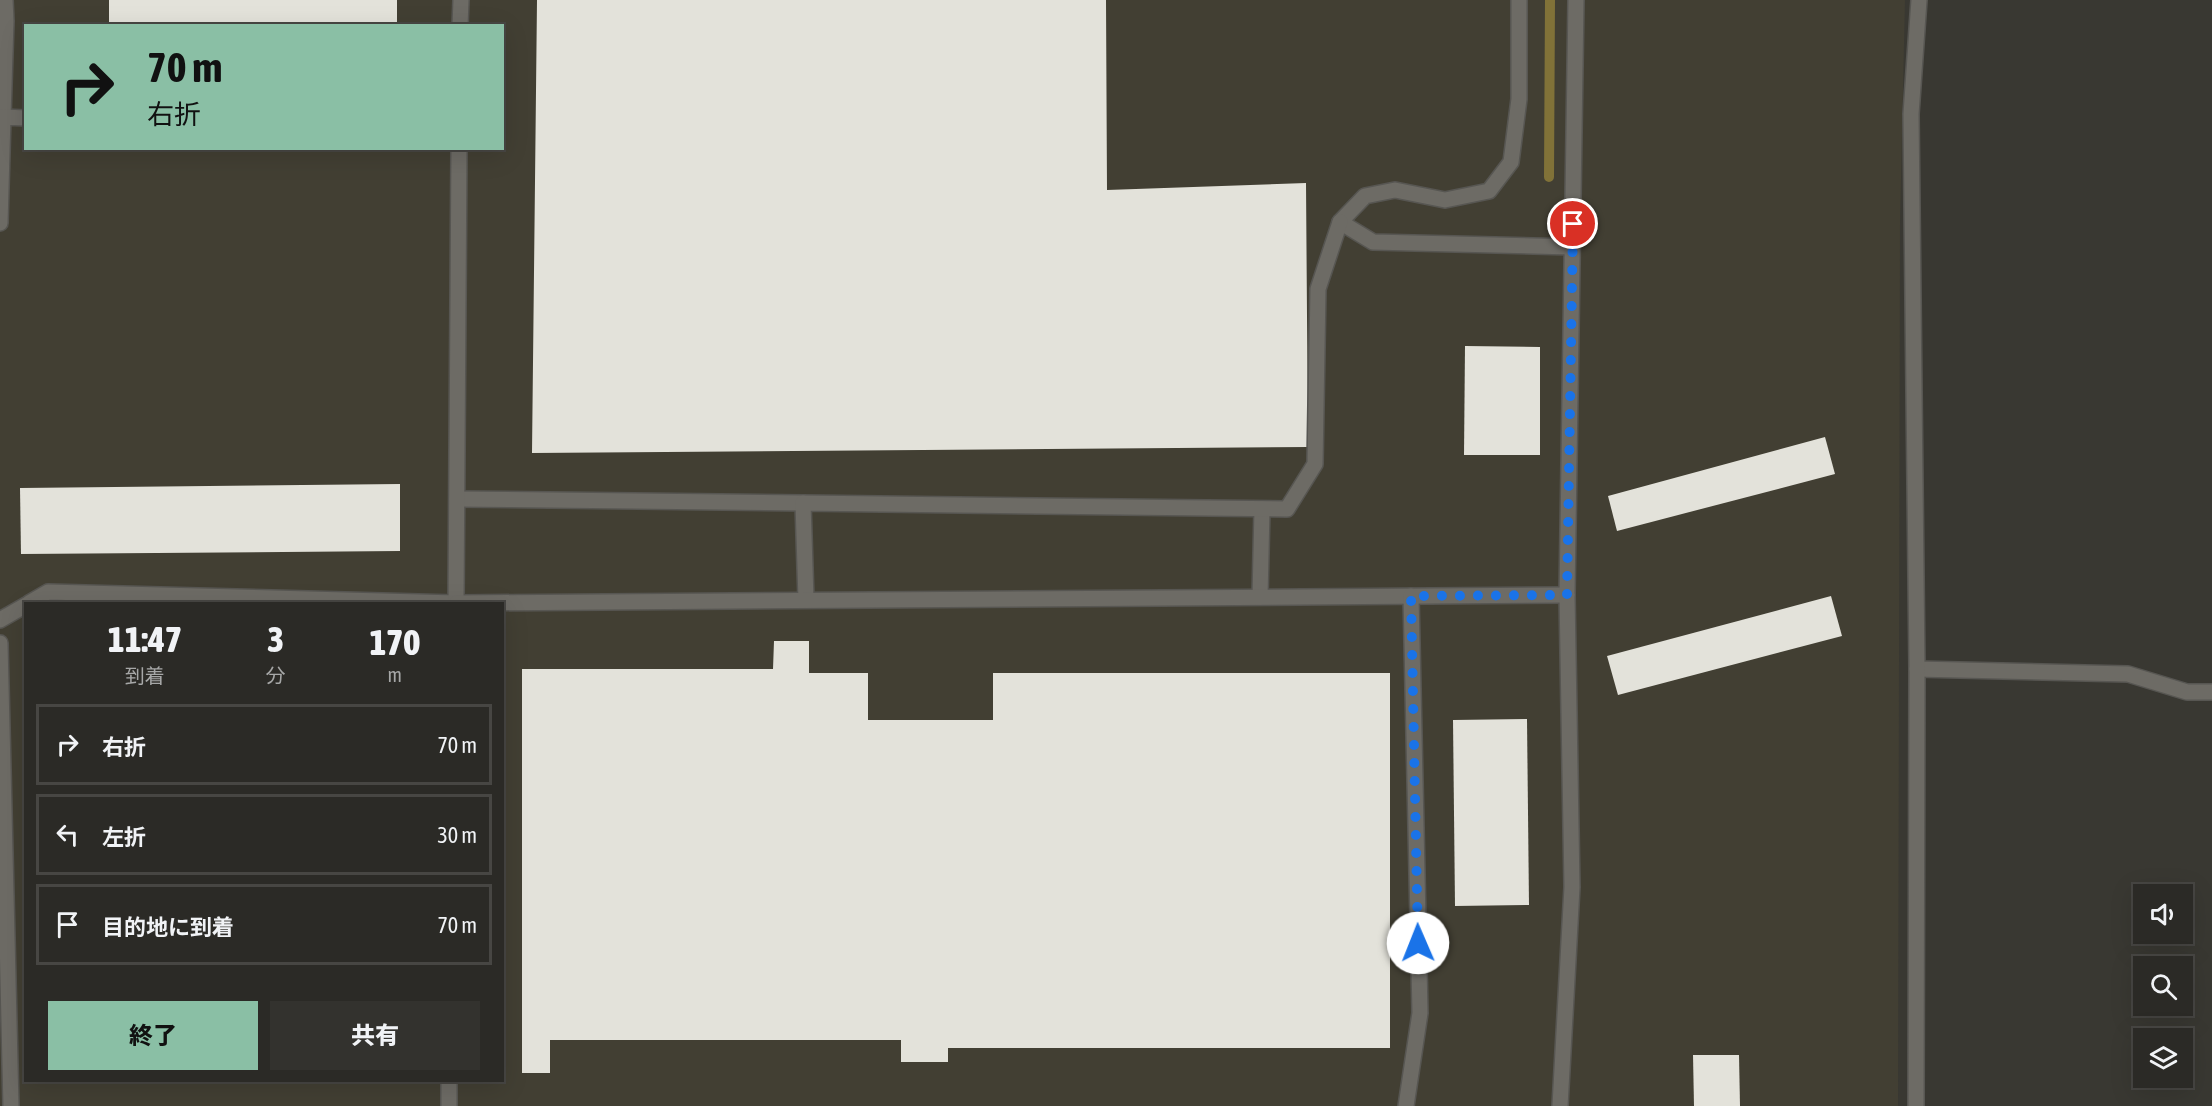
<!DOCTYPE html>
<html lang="ja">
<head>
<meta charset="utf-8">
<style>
  body { margin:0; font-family:"Asap Condensed","Noto Sans JP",sans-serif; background:#33322e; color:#f1f3f6; height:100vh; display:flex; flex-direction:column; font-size:22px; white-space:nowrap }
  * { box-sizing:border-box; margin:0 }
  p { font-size:20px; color:#a6a7a7 }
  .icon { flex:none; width:33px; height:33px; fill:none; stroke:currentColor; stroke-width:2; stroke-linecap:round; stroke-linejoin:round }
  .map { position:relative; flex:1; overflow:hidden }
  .drawer { position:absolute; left:24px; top:602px; width:480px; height:480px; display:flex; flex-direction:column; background:#2b2a26; border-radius:0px; box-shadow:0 6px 24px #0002,0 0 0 2px #474643 }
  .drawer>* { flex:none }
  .top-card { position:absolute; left:24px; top:24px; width:480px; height:126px; border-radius:0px; box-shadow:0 6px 24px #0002,0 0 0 2px #474643; background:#8abfa5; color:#111; overflow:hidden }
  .buttons { position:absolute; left:2133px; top:884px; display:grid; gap:12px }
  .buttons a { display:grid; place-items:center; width:60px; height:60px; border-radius:0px; background:#2b2a26; box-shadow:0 6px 24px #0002,0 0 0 2px #474643; font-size:30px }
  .pin { position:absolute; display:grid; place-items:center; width:51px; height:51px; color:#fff; margin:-26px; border:3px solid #fff; border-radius:50%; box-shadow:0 2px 6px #0007 }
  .me { position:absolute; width:66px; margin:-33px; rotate:359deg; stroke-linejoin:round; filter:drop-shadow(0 0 4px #0008) }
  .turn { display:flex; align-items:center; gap:21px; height:126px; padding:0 24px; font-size:27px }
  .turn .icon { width:78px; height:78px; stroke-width:2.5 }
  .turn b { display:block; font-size:42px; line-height:51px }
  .eta { display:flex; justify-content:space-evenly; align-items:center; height:102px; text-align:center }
  .eta b { font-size:36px; font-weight:800; line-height:42px }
  .button { display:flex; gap:12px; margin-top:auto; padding:12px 24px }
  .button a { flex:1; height:69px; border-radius:0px; background:#8abfa5; color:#111; font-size:24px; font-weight:800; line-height:69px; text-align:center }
  .button a+a { background:#33322e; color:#f1f3f6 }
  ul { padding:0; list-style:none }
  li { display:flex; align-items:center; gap:18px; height:81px; margin:0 12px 9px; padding:0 12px; border:3px solid #474643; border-radius:0px }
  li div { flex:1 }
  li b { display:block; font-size:22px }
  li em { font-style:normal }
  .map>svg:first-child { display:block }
  .built { fill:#423f33; fill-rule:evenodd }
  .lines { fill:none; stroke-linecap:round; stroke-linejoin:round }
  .stream { stroke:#817238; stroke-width:10 }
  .building { fill:#e3e2da }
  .service-casing { stroke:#575652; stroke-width:18 }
  .minor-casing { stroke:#575652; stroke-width:18 }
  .service { stroke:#6d6b65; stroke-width:15 }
  .minor { stroke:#6d6b65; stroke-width:15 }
  .route { stroke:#1a73e8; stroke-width:10; stroke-dasharray:0 18 }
</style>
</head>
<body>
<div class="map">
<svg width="2212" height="1106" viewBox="0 0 2212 1106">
  <rect width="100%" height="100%" fill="#393832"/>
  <!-- built -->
  <path class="built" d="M 0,0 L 1905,0 L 1900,223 L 1898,1106 L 0,1106 ZM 26,26 L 502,26 L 502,148 L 26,148 ZM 26,603 L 502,603 L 502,1080 L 26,1080 Z"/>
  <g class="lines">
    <!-- stream -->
    <polyline class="stream" points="1549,177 1550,0"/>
  </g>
  <!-- building -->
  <g class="building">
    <rect x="109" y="0" width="288" height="26"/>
    <polygon points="537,0 1106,0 1107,190 1306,183 1308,447 532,453"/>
    <polygon points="1465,346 1540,347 1540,455 1464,455"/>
    <polygon points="1825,437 1835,474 1617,531 1608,496"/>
    <polygon points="400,484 400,551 21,554 20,488"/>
    <polygon points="1831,596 1842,636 1618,695 1607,656"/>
    <polygon points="774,641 809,641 809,673 868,673 868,720 993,720 993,673 1390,673 1390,1048 948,1048 948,1062 901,1062 901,1040 550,1040 550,1073 522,1073 522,669 773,669"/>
    <polygon points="1527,719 1529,905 1455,906 1453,720"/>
    <polygon points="1693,1055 1739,1055 1740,1106 1694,1106"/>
  </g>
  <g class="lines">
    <defs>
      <g id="service">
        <polyline points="1519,0 1519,99 1511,162 1489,191 1445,200 1395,190 1365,196 1340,222 1373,242 1572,247"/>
        <polyline points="460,26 461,0"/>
        <polyline points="3,117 6,21 5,0"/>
        <polyline points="0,223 3,117 26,118"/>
        <polyline points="457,499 803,503"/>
        <polyline points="1260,597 1262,509"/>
        <polyline points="806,600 803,503 1287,509 1315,464 1318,289 1340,222"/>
        <polyline points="29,603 48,592 456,603"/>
        <polyline points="456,603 459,148"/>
        <polyline points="457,603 1567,595"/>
        <polyline points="0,620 26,605"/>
        <polyline points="0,643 11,1106"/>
        <polyline points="449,1106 449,1080"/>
        <polyline points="1406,1106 1420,1013 1411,596"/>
        <polyline points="1560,1106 1572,887 1567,595 1576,0"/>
      </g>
      <g id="minor">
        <polyline points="1917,669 2128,674 2187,692 2212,692"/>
        <polyline points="1916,1106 1917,669 1911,114 1919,0"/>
      </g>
    </defs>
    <!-- service casing -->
    <use href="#service" class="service-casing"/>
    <!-- minor casing -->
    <use href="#minor" class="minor-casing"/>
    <!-- service -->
    <use href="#service" class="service"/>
    <!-- minor -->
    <use href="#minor" class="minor"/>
  </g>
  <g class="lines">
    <!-- route -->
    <polyline class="route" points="1418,943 1411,596 1567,595 1573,224"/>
  </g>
</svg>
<div class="buttons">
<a><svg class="icon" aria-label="sound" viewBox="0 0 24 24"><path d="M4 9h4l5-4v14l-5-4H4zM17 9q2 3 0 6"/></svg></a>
<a><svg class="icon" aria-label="search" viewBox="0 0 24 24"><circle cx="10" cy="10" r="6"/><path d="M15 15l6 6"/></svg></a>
<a><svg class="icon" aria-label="layers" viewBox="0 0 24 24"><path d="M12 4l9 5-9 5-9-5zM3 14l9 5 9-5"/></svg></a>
</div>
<div class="pin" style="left:1573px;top:224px;background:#d93025"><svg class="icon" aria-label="arrive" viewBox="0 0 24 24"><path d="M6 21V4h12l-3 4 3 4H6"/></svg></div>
<svg class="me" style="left:1418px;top:943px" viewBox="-20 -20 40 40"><circle r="19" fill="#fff"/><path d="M0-13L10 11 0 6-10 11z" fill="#1a73e8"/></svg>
<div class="top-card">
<div class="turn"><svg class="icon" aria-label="right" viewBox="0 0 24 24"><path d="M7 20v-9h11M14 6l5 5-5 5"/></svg><div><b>70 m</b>右折</div></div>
</div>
<section class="drawer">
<div class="eta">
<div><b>11:47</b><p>到着</p></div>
<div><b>3</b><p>分</p></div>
<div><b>170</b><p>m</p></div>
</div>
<ul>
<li><svg class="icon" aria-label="right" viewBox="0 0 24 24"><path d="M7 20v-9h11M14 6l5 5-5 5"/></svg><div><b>右折</b></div><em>70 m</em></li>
<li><svg class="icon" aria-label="left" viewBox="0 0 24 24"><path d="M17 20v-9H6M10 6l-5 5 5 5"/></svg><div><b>左折</b></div><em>30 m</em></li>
<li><svg class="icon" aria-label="arrive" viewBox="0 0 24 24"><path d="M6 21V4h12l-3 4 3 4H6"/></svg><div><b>目的地に到着</b></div><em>70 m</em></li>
</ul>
<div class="button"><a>終了</a><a>共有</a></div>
</section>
</div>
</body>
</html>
